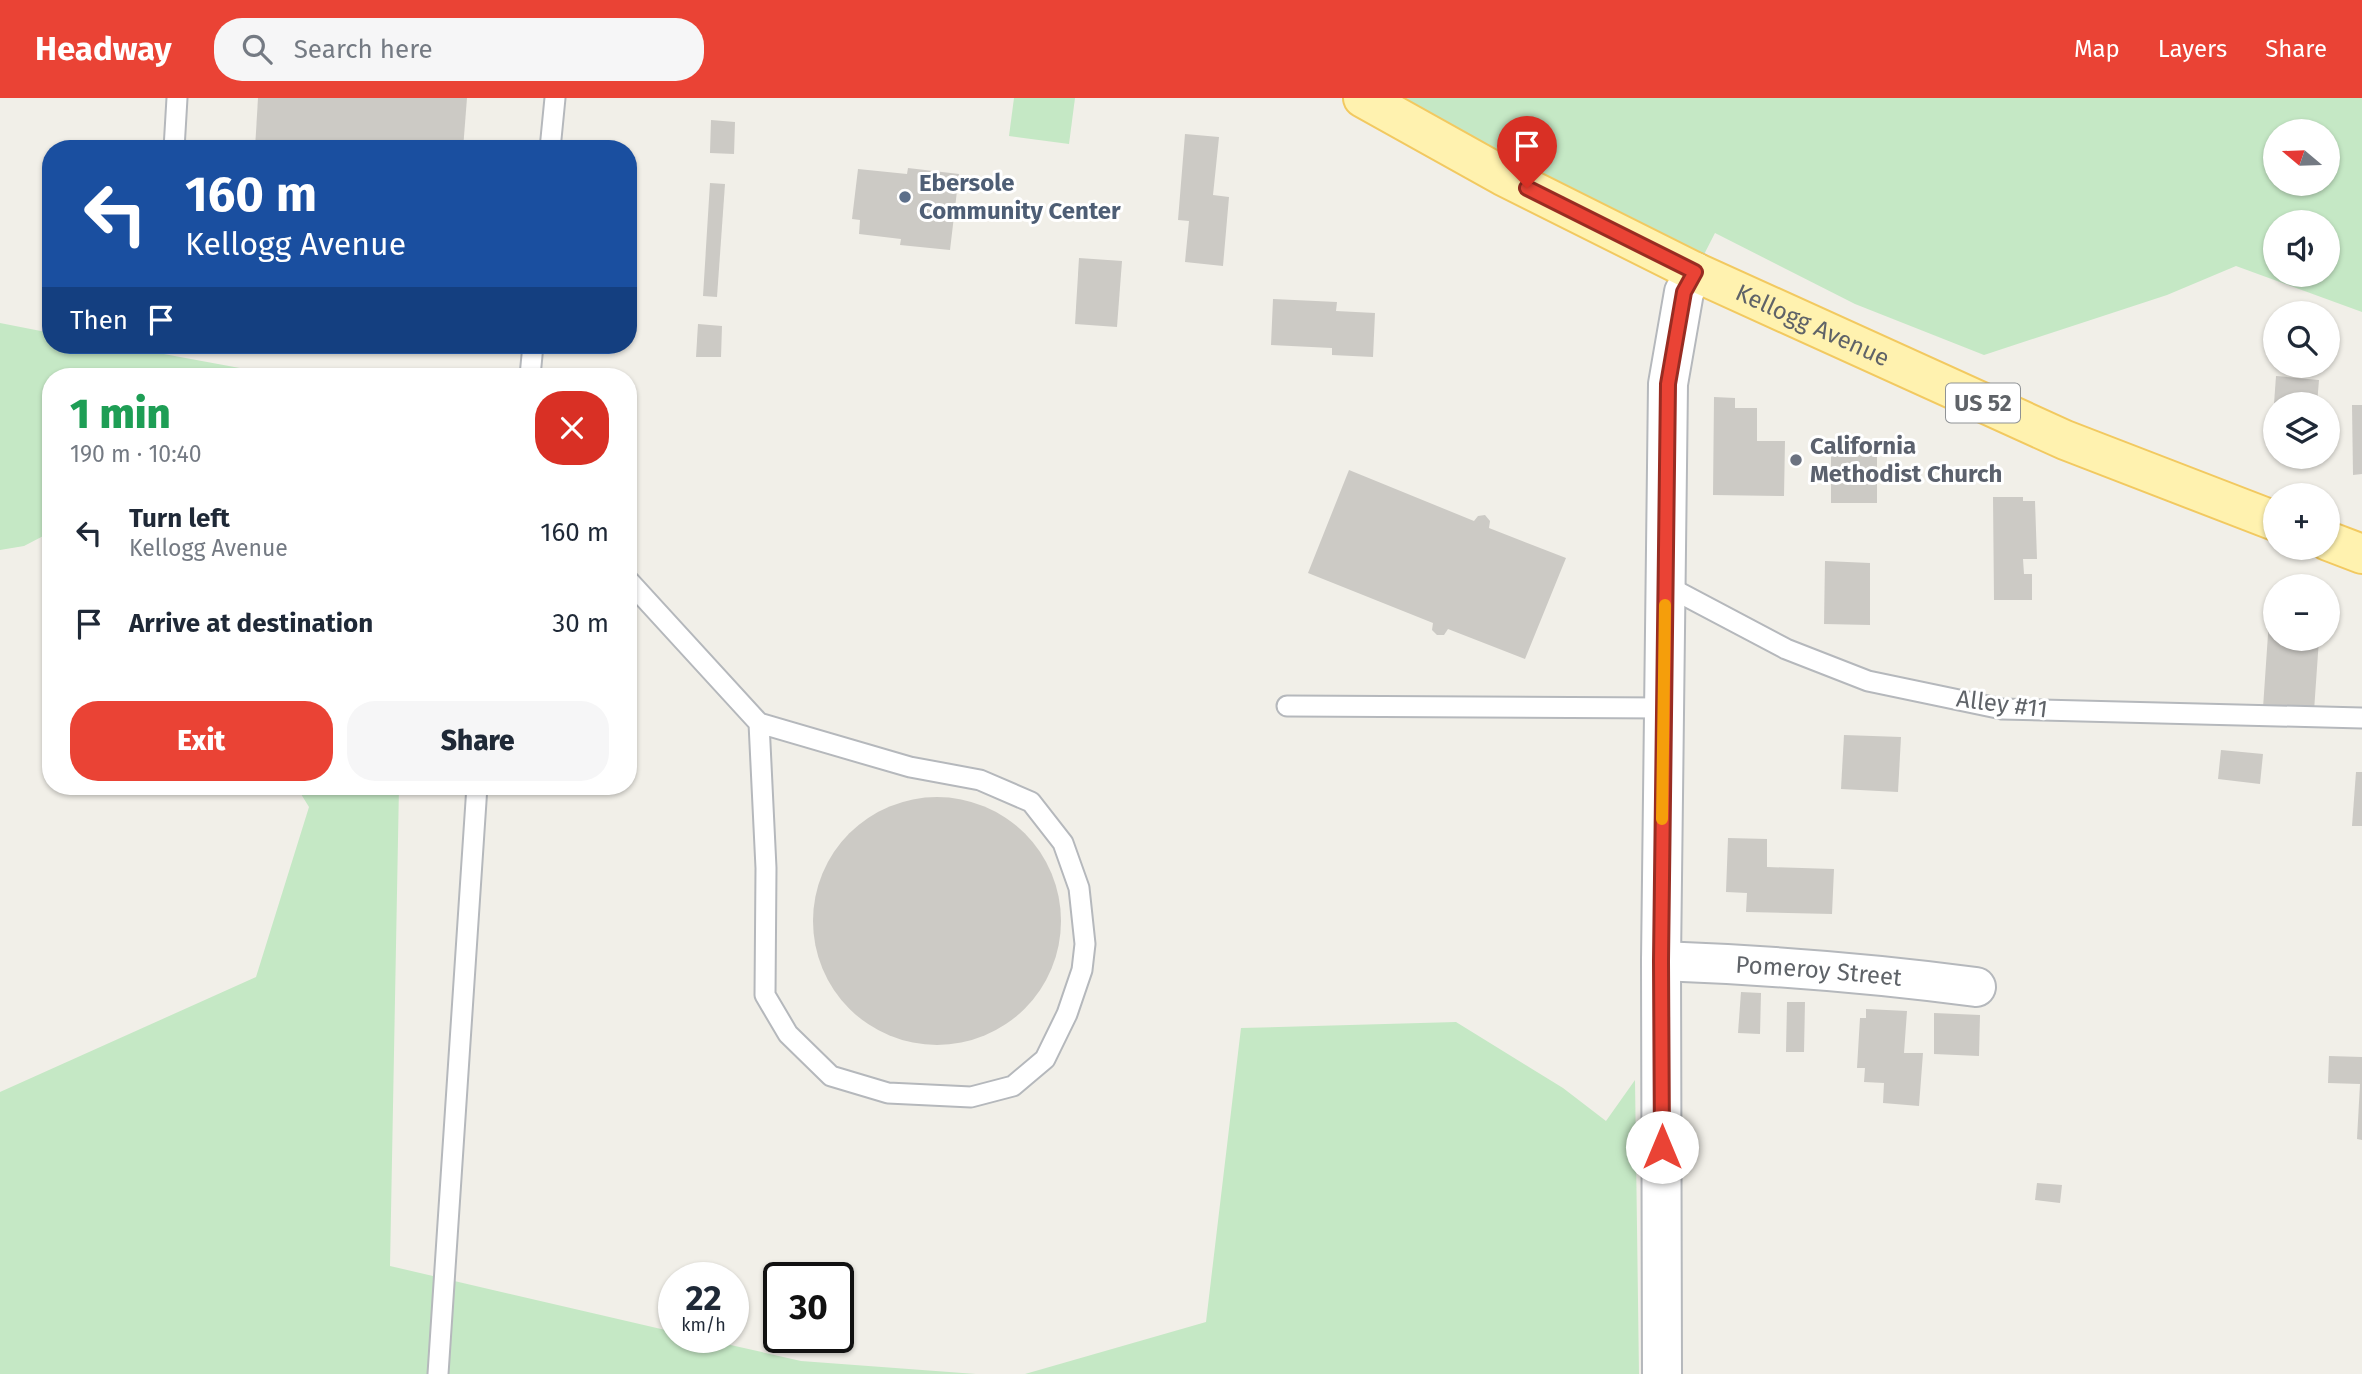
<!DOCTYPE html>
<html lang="en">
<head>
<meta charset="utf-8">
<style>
  body { margin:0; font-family:"Fira Sans",sans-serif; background:#f6f6f7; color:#1f2937; height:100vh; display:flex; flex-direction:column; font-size:26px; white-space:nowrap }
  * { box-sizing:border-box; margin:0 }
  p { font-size:23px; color:#747a83 }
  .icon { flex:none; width:38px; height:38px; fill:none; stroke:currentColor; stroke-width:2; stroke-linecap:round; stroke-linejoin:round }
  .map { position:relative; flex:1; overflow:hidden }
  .sheet { position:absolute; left:42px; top:270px; width:595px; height:427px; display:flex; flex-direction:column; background:#fff; border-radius:28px; box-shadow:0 2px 5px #0004 }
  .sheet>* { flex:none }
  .guide { position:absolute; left:42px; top:42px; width:595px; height:214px; border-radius:28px; box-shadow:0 2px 5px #0004; background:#1a4fa0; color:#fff; overflow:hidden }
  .needle { width:46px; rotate:289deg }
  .controls { position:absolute; left:2263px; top:21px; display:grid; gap:14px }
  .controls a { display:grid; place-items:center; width:77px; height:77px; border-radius:50%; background:#fff; box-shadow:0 2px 5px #0004; font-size:35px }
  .speed { position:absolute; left:658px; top:1164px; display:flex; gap:14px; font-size:35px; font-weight:700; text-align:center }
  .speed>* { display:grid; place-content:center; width:91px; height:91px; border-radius:50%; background:#fff; box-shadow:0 2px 5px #0004; line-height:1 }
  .speed small { font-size:18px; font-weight:400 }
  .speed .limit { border:4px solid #111; border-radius:10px; background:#fff; color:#111 }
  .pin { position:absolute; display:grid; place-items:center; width:60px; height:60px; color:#fff; margin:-72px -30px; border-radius:50% 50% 50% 0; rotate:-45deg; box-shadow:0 0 7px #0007 }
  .pin .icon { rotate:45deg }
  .me { position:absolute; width:77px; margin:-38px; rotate:0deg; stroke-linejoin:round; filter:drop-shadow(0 0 5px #0008) }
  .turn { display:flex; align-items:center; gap:24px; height:147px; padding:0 28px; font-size:32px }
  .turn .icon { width:91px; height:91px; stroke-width:2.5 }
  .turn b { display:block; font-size:49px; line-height:60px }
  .then { display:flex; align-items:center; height:66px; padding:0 28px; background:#0003; gap:14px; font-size:26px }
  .round { display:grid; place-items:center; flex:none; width:74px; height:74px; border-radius:28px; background:#f6f6f7 }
  .head { display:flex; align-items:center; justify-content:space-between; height:119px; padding:0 28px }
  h1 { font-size:42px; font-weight:800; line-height:52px; color:#1e9e55 }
  .primary-button { display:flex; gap:14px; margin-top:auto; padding:14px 28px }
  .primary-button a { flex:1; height:80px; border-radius:28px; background:#ea4335; color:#fff; font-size:28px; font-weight:800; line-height:80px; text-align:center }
  .primary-button a+a { background:#f6f6f7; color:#1f2937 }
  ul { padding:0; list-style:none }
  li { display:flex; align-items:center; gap:21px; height:91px; padding:0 28px }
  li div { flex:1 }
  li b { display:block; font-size:26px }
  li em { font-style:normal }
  header { display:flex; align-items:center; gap:42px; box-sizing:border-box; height:98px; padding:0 35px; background:#ea4335; color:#fff }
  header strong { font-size:33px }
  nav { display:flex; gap:38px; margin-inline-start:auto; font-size:24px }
  .search { width:490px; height:63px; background:#f6f6f7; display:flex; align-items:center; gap:18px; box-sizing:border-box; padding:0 24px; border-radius:28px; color:#747a83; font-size:26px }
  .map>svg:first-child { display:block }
  .green { fill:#c5e8c5; fill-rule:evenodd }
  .building { fill:#cccac5 }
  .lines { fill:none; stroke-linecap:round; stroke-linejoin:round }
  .service-casing { stroke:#b5b8bc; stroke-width:23 }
  .minor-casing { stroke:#b5b8bc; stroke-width:42 }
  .primary-casing { stroke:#f2c960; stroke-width:42 }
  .service { stroke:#fff; stroke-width:19 }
  .minor { stroke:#fff; stroke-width:38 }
  .primary { stroke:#fff2af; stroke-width:38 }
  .route-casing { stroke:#982c22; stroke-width:18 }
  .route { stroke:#ea4335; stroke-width:12 }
  .slow { stroke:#f59e0b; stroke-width:12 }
  .service-dot { fill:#5c6f8a; stroke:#fff; stroke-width:2.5 }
  .worship-dot { fill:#6b7280; stroke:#fff; stroke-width:2.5 }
  .labels { text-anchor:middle; stroke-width:6; stroke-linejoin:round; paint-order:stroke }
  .shield { fill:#fff; stroke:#8f9295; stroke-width:2 }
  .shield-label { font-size:23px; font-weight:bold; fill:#5f6368 }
  .service-label { font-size:24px; font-weight:bold; fill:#4e5e75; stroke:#fff; text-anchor:start }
  .street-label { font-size:24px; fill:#5f6368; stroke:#fff }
  .worship-label { font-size:24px; font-weight:bold; fill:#5b616d; stroke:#fff; text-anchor:start }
</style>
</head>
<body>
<header>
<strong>Headway</strong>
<div class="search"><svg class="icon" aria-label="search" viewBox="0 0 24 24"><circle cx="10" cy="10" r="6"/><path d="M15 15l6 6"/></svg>Search here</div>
<nav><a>Map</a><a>Layers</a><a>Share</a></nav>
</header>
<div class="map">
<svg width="2362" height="1276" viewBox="0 0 2362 1276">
  <rect width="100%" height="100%" fill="#f1efe8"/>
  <!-- green -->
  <g class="green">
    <polygon points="1014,0 1075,0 1069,46 1009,38"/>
    <path d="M 1363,0 L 2362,0 L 2362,214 L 2236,168 L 2167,197 L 1984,257 L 1855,206 L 1715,135 L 1695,174 ZM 2275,33 L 2328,33 L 2328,86 L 2275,86 ZM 2275,124 L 2328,124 L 2328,177 L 2275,177 Z"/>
    <polygon points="0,225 51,235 51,247 115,247 283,278 51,278 51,434 24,448 0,452"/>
    <polygon points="296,688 399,688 390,1168 674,1234 674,1239 695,1239 801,1263 976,1276 0,1276 0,994 256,879 309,709"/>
    <polygon points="1456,924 1563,990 1606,1023 1635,982 1639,1276 1025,1276 1206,1224 1241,930"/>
  </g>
  <!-- building -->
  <g class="building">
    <polygon points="258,0 467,0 463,51 255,51"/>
    <polygon points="711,22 735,24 734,56 710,55"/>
    <polygon points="1185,36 1219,39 1213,97 1229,99 1223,168 1185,164 1189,123 1178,122"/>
    <polygon points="908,70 959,76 950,152 900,147 901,141 859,136 860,122 852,121 858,71 907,76"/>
    <polygon points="710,85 725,86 717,199 703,198"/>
    <polygon points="1079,160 1122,163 1117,229 1075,226"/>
    <polygon points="1273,201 1337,204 1336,213 1375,215 1373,259 1332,257 1332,250 1271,247"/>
    <polygon points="698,226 722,228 721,259 696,259"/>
    <polygon points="2276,278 2319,282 2317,306 2274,306"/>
    <polygon points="1714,299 1735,300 1735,310 1757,310 1757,343 1785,343 1784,398 1713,397"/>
    <polygon points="2352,307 2362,307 2362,376 2353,377"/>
    <polygon points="1831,345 1877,346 1877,405 1831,405"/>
    <polygon points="1349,372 1474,423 1478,418 1485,417 1490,423 1489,430 1566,460 1525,561 1448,531 1444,537 1437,537 1432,532 1433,525 1308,475"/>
    <polygon points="1993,399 2023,399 2023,403 2035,403 2037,461 2023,461 2024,476 2032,476 2032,502 1994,502"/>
    <polygon points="1825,463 1870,465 1870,527 1824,526"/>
    <polygon points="2271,492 2275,492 2275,541 2319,541 2314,613 2263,610"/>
    <polygon points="1844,637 1901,639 1898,694 1841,691"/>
    <polygon points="2221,652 2263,656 2260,686 2218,681"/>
    <polygon points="2356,674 2362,674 2362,728 2352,728"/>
    <circle cx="937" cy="823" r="124"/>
    <polygon points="1728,740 1767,741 1767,769 1834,771 1832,816 1746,814 1747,795 1726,794"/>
    <polygon points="1741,894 1761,895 1760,936 1738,935"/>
    <polygon points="1787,904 1805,904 1804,954 1786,954"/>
    <polygon points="1866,911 1907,913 1904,955 1923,955 1919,1008 1883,1005 1884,985 1864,984 1865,970 1857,970 1860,920 1866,920"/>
    <polygon points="1934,915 1980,917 1979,958 1934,956"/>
    <polygon points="2329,958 2362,959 2362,1042 2357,1041 2360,986 2328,985"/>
    <polygon points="2037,1085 2062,1087 2060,1105 2035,1102"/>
  </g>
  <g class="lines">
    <defs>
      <g id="service">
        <polyline points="174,51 177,0"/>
        <polyline points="550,51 555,0"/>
        <polyline points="530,278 533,247"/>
        <polyline points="628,482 759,625 910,669 980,682 1031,704 1063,745 1079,790 1085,846 1082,872 1067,916 1045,961 1013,988 971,999 888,995 831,978 788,936 765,897 766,770 759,625"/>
        <polyline points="1665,487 1786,551 1868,583 2002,611 2362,620"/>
        <polyline points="1287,608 1664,610"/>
        <polyline points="438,1276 477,688"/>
      </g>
      <g id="minor">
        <path id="s1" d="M 1661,863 C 1767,867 1871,875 1976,889"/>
        <polyline points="1662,1276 1661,863 1668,286 1684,194 1695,174"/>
      </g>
      <g id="primary">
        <path id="s2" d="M 1363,0 L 1503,78 L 1695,174 L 2065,342 L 2275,423"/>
        <polyline points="2328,443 2362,456"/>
      </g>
    </defs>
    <!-- service casing -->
    <use href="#service" class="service-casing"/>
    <!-- minor casing -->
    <use href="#minor" class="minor-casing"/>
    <!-- primary casing -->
    <use href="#primary" class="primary-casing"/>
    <!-- service -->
    <use href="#service" class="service"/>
    <!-- minor -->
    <use href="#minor" class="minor"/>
    <!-- primary -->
    <use href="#primary" class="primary"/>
  </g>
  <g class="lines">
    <defs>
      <polyline id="route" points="1527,90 1695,174 1684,194 1668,286 1661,863 1662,1049"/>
    </defs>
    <!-- route casing -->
    <use href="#route" class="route-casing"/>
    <!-- route -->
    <use href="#route" class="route"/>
    <!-- slow -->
    <polyline class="slow" points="1662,721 1665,507"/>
  </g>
  <!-- markers -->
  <circle class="service-dot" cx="905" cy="99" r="7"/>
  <circle class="worship-dot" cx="1796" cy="362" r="7"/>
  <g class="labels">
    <!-- shield labels -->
    <rect class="shield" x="1946" y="285.5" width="74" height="39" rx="5"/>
    <g class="shield-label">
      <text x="1983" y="313">US 52</text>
    </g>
    <!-- service labels -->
    <g class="service-label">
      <text x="919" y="93">Ebersole<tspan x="919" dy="28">Community Center</tspan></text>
    </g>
    <!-- street labels -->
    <g class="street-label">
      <text dy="8" stroke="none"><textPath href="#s2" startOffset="504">Kellogg Avenue</textPath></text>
      <text transform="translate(2002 606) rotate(7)" y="8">Alley #11</text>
      <text dy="8" stroke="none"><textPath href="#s1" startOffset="158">Pomeroy Street</textPath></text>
    </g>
    <!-- worship labels -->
    <g class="worship-label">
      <text x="1810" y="356">California<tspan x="1810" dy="28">Methodist Church</tspan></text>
    </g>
  </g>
</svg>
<div class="controls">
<a><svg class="needle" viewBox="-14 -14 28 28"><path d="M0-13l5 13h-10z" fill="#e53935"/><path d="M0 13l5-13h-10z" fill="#747a83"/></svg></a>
<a><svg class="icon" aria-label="sound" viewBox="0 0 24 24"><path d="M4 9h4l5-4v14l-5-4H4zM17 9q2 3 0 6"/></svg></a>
<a><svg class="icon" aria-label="search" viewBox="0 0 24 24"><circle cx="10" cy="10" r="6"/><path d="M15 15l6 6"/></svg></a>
<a><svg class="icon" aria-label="layers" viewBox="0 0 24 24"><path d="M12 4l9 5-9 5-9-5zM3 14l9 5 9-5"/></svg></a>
<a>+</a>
<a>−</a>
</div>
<div class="speed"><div>22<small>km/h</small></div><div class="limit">30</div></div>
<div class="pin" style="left:1527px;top:90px;background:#d93025"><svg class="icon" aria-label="arrive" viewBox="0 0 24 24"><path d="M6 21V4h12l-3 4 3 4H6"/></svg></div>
<svg class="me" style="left:1662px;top:1049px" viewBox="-20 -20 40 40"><circle r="19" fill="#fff"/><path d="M0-13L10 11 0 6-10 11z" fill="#ea4335"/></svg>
<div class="guide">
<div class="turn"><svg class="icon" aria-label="left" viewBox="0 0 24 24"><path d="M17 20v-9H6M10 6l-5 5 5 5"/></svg><div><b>160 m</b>Kellogg Avenue</div></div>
<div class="then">Then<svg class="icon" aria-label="arrive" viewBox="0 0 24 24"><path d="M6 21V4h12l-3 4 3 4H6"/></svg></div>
</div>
<section class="sheet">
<div class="head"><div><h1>1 min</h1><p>190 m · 10:40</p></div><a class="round" style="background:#d93025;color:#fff"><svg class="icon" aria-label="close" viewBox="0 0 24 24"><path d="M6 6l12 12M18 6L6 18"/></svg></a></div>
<ul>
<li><svg class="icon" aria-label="left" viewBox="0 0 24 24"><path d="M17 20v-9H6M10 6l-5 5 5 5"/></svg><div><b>Turn left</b><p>Kellogg Avenue</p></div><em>160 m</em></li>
<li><svg class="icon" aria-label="arrive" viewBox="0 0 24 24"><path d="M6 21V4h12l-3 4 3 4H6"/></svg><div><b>Arrive at destination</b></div><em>30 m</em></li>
</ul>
<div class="primary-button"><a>Exit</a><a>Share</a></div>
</section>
</div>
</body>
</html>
